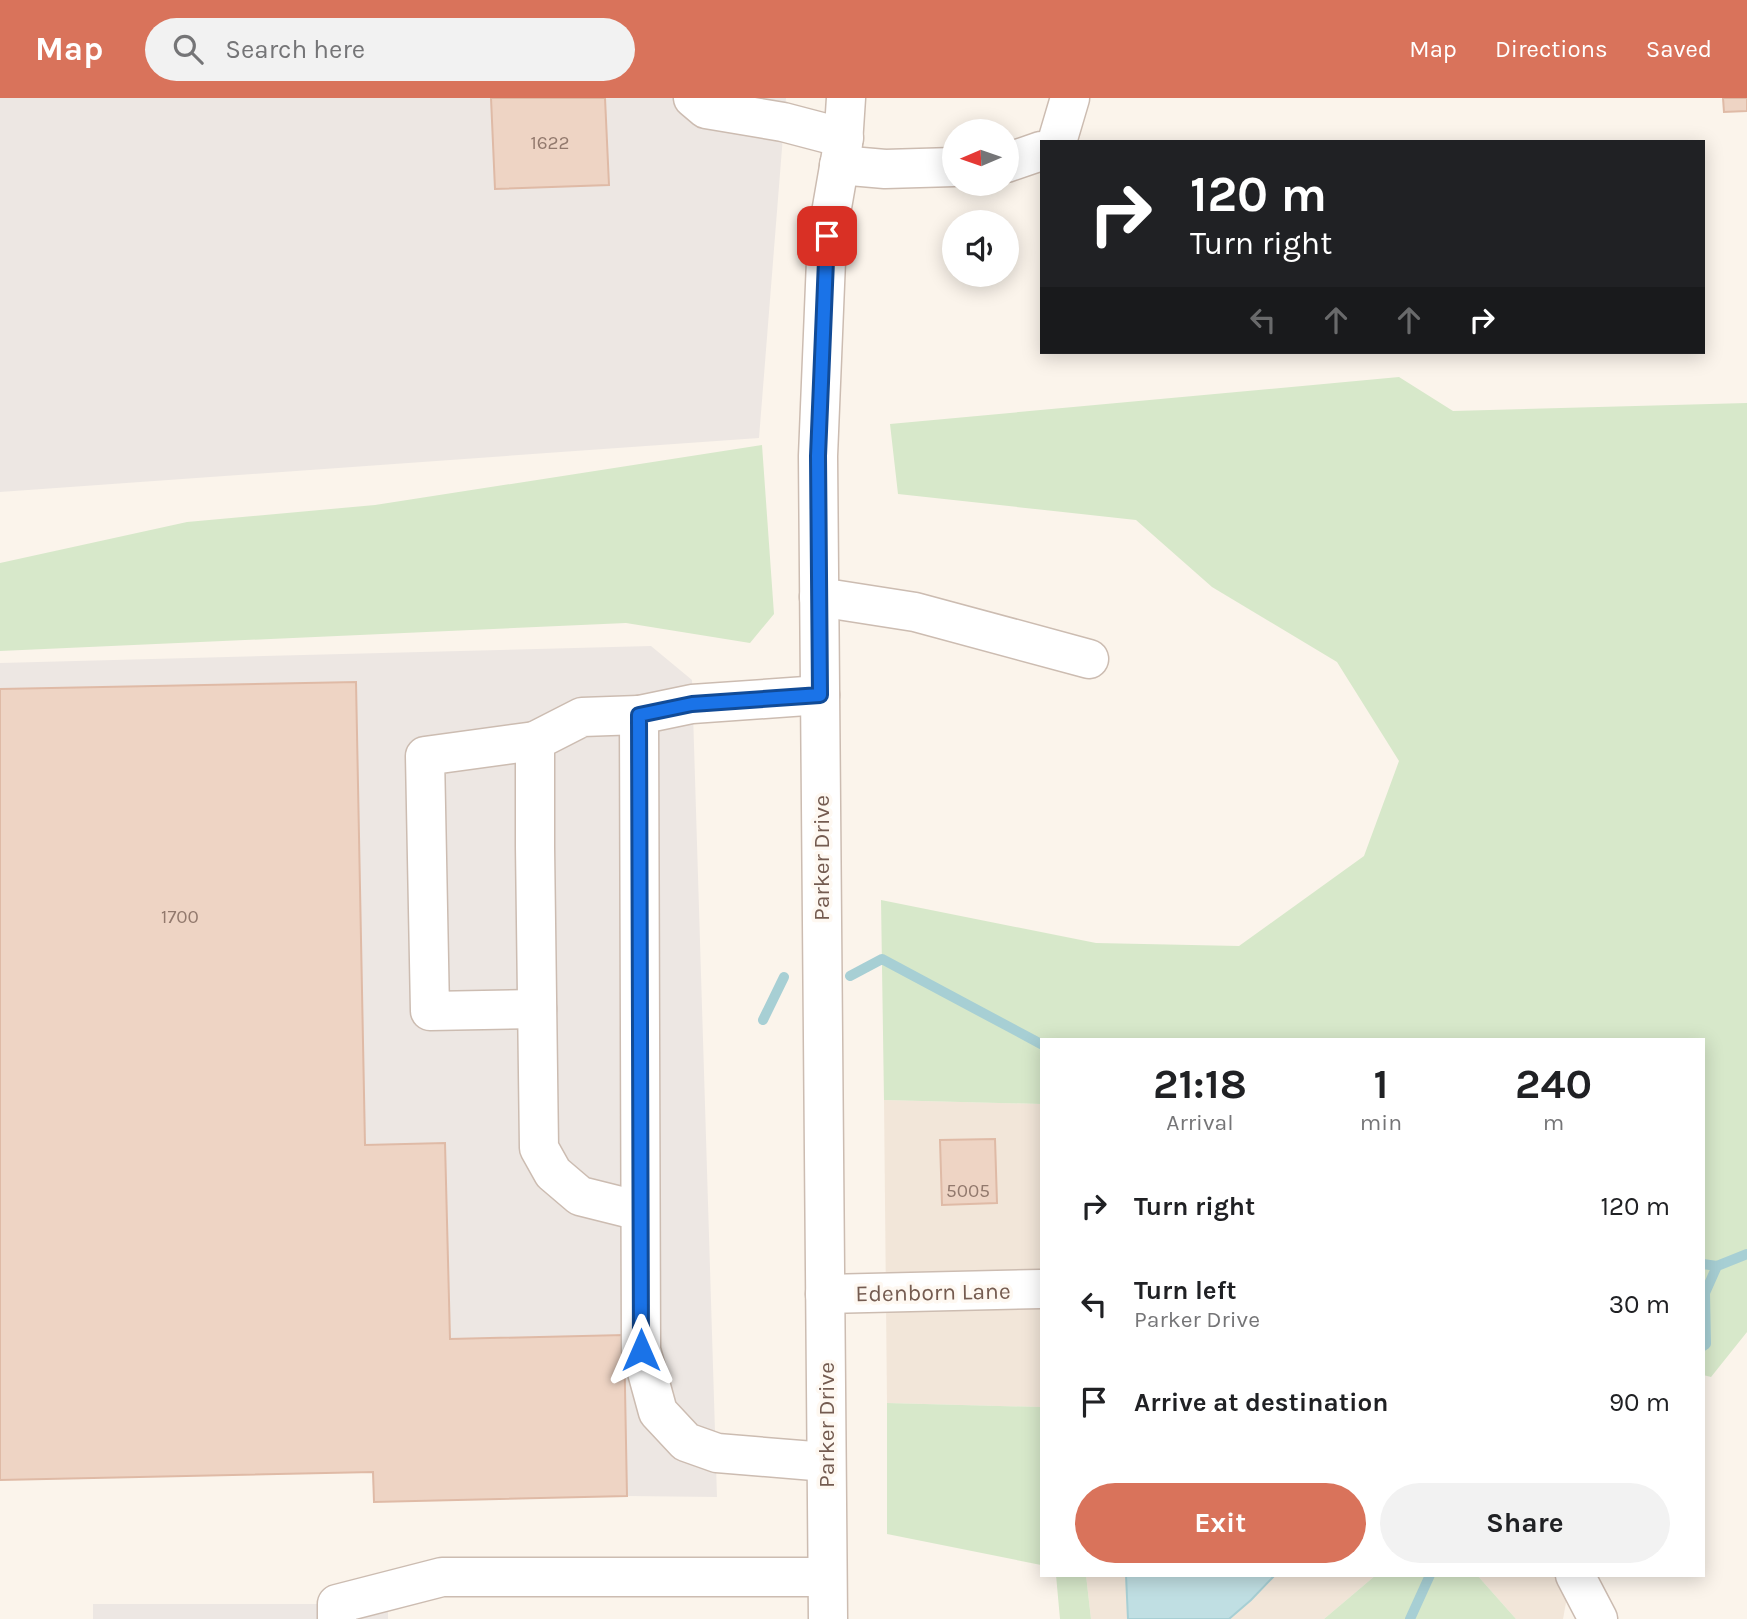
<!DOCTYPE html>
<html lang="en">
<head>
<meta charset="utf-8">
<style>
  body { margin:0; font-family:Karla,sans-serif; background:#f2f2f2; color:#202124; height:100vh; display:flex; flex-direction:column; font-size:26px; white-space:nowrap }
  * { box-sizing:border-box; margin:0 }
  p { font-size:23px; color:#757577 }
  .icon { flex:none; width:38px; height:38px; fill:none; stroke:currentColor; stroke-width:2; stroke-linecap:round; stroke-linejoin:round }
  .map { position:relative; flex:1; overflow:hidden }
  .side { position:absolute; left:1040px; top:940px; width:665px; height:539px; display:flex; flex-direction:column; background:#fff; border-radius:0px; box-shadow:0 4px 18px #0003 }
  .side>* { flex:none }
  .top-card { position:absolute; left:1040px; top:42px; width:665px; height:214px; border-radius:0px; box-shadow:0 4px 18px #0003; background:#202124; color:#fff; overflow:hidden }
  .needle { width:46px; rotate:268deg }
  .tools { position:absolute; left:942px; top:21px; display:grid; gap:14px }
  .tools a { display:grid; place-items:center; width:77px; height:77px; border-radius:50%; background:#fff; box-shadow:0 4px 18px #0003; font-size:35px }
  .pin { position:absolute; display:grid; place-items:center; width:60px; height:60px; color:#fff; margin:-30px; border-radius:14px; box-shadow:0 4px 10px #0006 }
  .me { position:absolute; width:77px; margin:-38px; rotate:0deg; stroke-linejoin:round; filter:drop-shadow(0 0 5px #0008) }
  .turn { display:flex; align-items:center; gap:24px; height:147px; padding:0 35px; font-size:32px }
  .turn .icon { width:91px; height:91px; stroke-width:2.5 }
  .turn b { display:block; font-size:49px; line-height:60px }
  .lanes { display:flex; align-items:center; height:66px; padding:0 35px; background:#0003; justify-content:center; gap:35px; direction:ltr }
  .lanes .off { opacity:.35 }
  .eta { display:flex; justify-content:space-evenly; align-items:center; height:119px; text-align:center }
  .eta b { font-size:42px; font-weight:700; line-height:49px }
  .cta { display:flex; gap:14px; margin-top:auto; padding:14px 35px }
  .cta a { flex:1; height:80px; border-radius:42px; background:#d9735b; color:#fff; font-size:28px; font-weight:700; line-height:80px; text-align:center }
  .cta a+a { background:#f2f2f2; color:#202124 }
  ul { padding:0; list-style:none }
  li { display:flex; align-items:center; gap:21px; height:98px; padding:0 35px }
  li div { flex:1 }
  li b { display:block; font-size:26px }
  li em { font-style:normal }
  header { display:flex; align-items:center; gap:42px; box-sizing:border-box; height:98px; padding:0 35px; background:#d9735b; color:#fff }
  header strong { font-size:33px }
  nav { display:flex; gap:38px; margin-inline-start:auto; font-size:24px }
  .search { width:490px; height:63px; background:#f2f2f2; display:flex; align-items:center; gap:18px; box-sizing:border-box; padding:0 24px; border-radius:38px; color:#757577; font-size:26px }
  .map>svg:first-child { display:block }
  .residential { fill:#f2e6d9 }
  .industrial { fill:#ede7e3 }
  .green { fill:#d7e8ca }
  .water { fill:#c0dfe3; stroke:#a7cfd4; stroke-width:2 }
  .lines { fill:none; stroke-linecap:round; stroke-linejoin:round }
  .stream { stroke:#a7cfd4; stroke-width:10 }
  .building { fill:#eed4c4; stroke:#dfbaa6; stroke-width:2 }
  .minor-casing { stroke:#ccbcb1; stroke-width:41 }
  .minor { stroke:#fff; stroke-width:38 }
  .route-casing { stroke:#114b97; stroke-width:18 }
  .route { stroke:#1a73e8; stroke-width:12 }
  .labels { text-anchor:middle; stroke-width:7; stroke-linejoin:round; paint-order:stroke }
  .number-label { font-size:19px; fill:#92796d }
  .street-label { font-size:23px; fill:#745b50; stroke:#fef8f1 }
</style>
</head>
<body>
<header>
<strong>Map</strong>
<div class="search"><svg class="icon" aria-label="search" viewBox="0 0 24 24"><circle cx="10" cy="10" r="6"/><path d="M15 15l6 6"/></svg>Search here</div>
<nav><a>Map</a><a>Directions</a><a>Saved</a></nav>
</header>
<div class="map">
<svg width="1747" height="1521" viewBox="0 0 1747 1521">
  <rect width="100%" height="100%" fill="#fbf4eb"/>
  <!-- residential -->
  <g class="residential">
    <polygon points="884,1002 1041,1006 1041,1309 887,1305"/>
    <polygon points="1086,1477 1376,1477 1324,1521 1091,1521"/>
    <polygon points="1477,1477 1571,1477 1563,1521 1516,1521"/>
  </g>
  <!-- industrial -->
  <g class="industrial">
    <polygon points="0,0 786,0 759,340 0,394"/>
    <polygon points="651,548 692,582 717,1399 627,1398 374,1404 372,1374 0,1382 0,565"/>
    <polygon points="93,1506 337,1506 388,1508 388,1521 93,1521"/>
  </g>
  <!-- green -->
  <g class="green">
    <polygon points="1399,279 1453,313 1747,305 1747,1234 1711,1279 1703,1277 1703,942 1041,942 1041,1006 884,1002 881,802 1096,845 1239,848 1364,758 1399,663 1337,564 1212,489 1136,422 898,396 890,326"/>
    <polygon points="762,347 774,516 750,545 626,525 0,553 0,465 187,424 375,407"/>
    <polygon points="887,1305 1041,1309 1041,1467 887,1436"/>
    <polygon points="1056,1477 1086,1477 1091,1521 1060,1521"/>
    <polygon points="1376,1477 1477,1477 1516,1521 1324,1521"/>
  </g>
  <!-- water -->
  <polygon class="water" points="1126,1477 1275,1477 1251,1502 1229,1521 1128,1521"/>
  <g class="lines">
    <!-- stream -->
    <g class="stream">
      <polyline points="850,878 882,861 1041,946"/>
      <polyline points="763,922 784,879"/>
      <polyline points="1703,1166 1717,1168 1747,1156"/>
      <polyline points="1703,1248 1706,1246 1705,1195 1717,1168"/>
      <polyline points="1410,1521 1430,1477"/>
    </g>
  </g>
  <!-- building -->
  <g class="building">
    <polygon points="491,0 605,0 609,87 495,91"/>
    <polygon points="1723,0 1747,0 1747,13 1724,14"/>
    <polygon points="356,584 365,1047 445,1045 450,1241 624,1237 627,1398 374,1404 373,1374 0,1382 0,591"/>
    <polygon points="995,1041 997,1105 942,1107 940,1042"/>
  </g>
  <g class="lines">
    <defs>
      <g id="minor">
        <polyline points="693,0 706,11 783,24 844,40"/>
        <polyline points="1057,44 1070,0"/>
        <polyline points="1006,65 1041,53"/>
        <polyline points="839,67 885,71 954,69"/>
        <polyline points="819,499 915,514 1089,561"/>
        <polyline points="820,597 692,606 639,617 641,1252 658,1314 686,1344 717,1355 826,1364"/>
        <polyline points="639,617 582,619 535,643 535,749 539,1050 553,1075 580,1098 640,1113"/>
        <polyline points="535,643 425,658 430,913 537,911"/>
        <polyline points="825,1196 1041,1191"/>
        <polyline points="1575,1477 1598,1521"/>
        <polyline points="337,1521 337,1506 442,1479 827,1479"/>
        <polyline points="828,1521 818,358 827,138 843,46 846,0"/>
      </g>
    </defs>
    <!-- minor casing -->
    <use href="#minor" class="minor-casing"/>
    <!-- minor -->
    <use href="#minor" class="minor"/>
  </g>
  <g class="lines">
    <defs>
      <polyline id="route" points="641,1252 639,617 692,606 820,597 818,358 827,138"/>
    </defs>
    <!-- route casing -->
    <use href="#route" class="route-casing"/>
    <!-- route -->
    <use href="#route" class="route"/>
  </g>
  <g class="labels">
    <!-- number labels -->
    <g class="number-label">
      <text x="550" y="51">1622</text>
      <text x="180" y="825">1700</text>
      <text x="968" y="1099">5005</text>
    </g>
    <!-- street labels -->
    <g class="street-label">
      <text transform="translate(821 760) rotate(-90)" y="8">Parker Drive</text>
      <text transform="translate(933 1194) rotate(-1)" y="8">Edenborn Lane</text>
      <text transform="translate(826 1327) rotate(-90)" y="8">Parker Drive</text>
    </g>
  </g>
</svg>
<div class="tools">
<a><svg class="needle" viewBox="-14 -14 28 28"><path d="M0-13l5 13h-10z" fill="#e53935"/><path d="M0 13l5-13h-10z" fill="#757577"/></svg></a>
<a><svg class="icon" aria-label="sound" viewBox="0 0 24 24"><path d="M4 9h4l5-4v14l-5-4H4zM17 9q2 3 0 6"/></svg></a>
</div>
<div class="pin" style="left:827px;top:138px;background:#d93025"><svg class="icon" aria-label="arrive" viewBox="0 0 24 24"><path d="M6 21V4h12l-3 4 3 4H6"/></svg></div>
<svg class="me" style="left:641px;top:1252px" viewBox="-20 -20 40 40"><path d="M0-17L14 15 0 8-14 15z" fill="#1a73e8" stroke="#fff" stroke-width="4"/></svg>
<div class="top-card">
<div class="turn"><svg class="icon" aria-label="right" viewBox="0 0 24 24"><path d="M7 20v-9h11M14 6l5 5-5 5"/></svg><div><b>120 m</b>Turn right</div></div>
<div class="lanes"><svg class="icon off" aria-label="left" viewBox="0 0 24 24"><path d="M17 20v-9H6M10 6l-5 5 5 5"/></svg><svg class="icon off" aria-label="ahead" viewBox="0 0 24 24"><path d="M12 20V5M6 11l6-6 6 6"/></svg><svg class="icon off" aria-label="ahead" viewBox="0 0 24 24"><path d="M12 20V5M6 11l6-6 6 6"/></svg><svg class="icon" aria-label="right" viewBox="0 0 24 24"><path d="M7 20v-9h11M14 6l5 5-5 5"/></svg></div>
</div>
<section class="side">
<div class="eta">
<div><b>21:18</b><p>Arrival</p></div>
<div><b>1</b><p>min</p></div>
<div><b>240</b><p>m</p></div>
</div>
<ul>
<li><svg class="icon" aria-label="right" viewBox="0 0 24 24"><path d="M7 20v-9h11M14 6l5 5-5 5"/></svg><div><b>Turn right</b></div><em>120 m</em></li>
<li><svg class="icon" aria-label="left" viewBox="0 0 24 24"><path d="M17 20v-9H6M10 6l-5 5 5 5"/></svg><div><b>Turn left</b><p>Parker Drive</p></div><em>30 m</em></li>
<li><svg class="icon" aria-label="arrive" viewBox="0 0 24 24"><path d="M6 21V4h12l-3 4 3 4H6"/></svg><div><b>Arrive at destination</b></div><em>90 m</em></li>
</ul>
<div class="cta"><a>Exit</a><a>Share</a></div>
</section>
</div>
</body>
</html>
